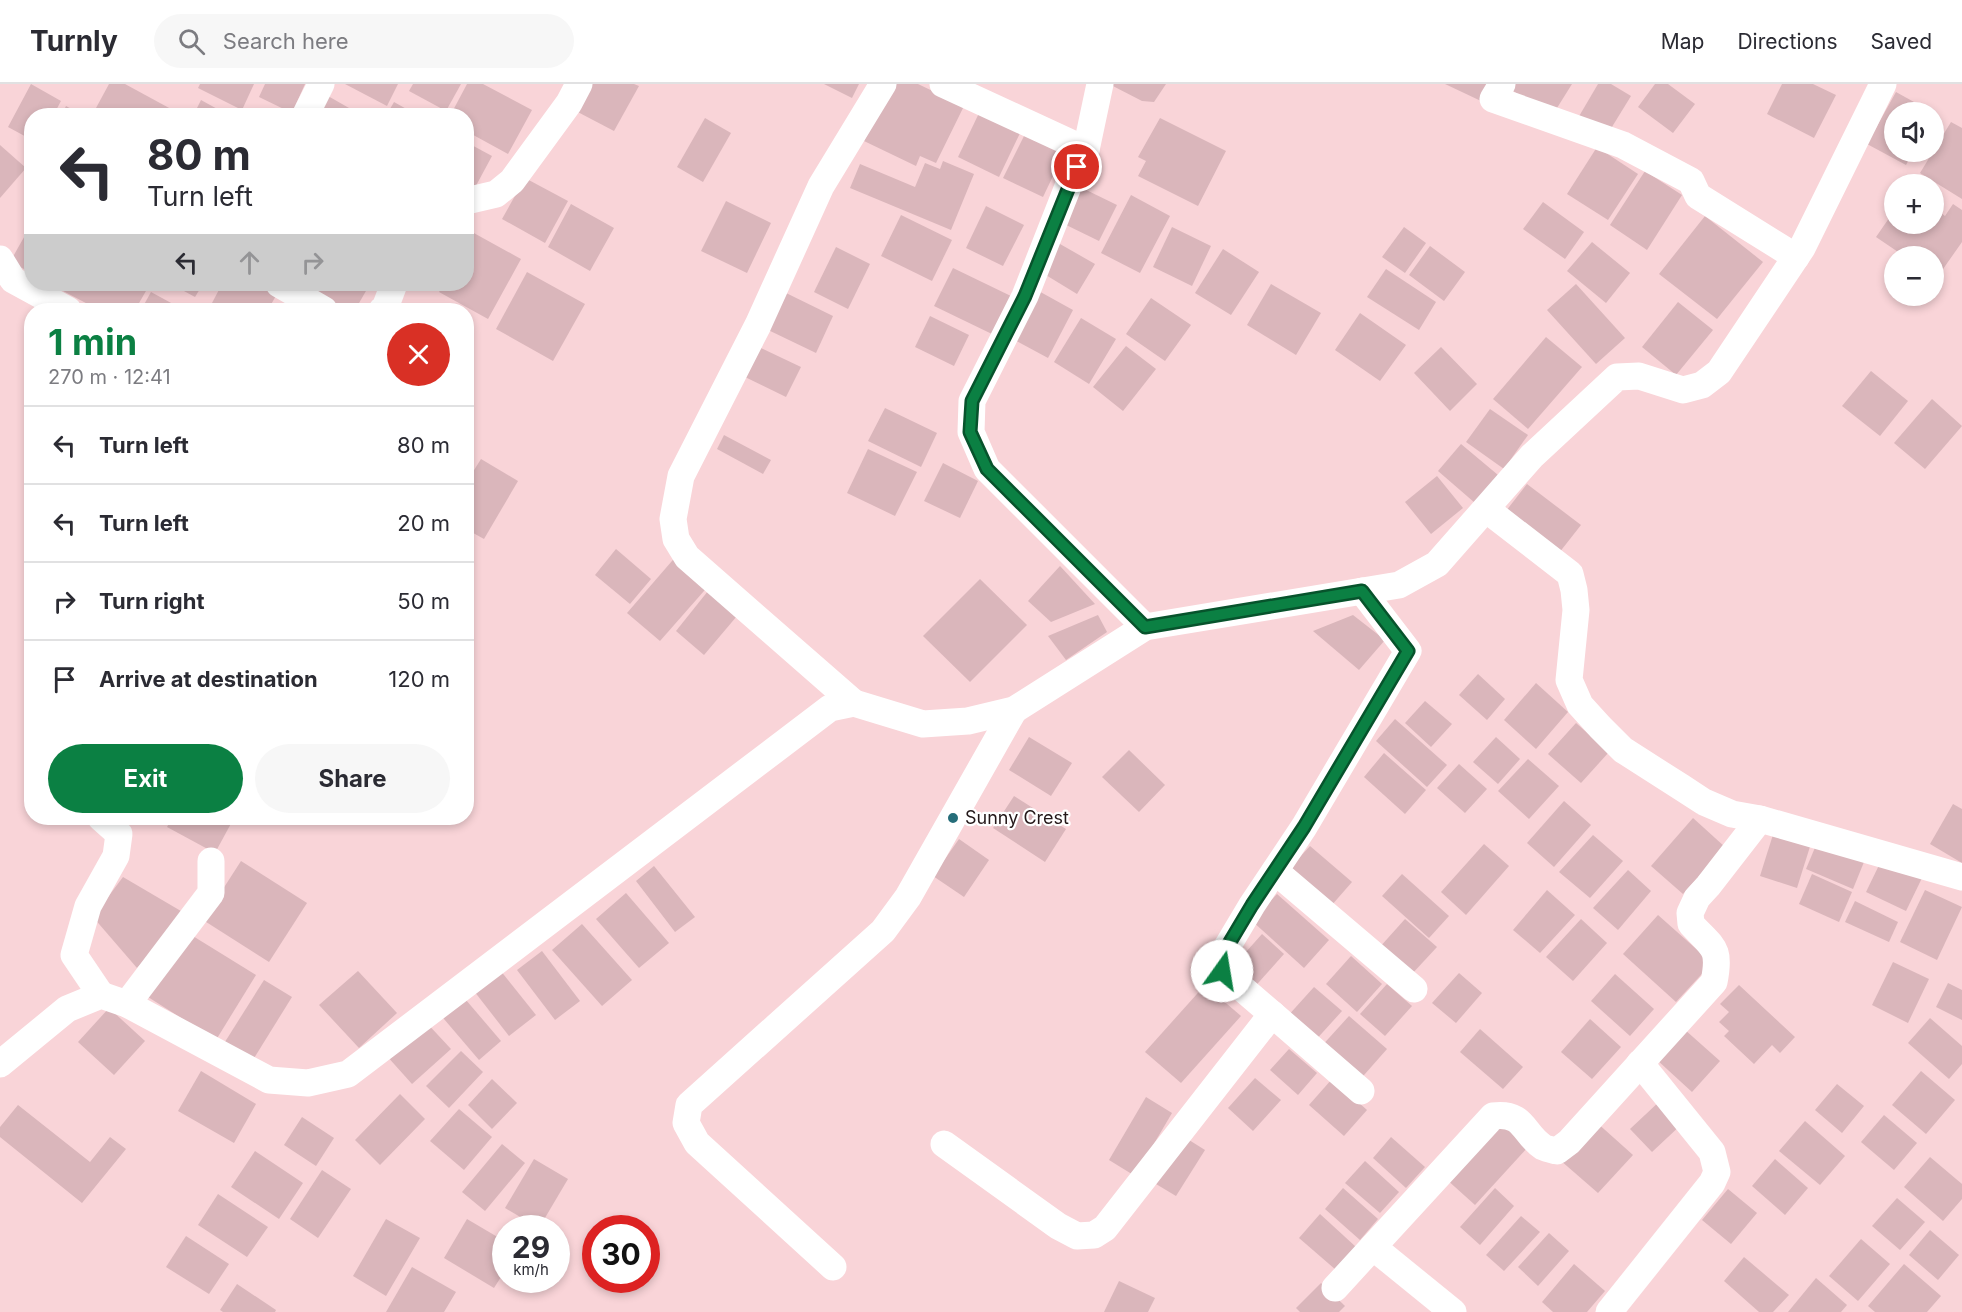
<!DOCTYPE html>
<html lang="en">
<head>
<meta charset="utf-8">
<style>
  body { margin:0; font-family:Inter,sans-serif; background:#f7f7f7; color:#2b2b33; height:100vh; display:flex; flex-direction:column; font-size:22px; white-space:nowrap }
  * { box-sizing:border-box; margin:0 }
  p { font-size:20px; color:#7c7c81 }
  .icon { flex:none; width:33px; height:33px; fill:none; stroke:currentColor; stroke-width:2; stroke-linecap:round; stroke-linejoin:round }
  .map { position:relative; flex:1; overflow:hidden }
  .side { position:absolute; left:24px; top:219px; width:450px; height:522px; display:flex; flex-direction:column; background:#fff; border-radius:24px; box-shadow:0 3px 9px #0003 }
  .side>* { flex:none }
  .guide { position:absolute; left:24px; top:24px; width:450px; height:183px; border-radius:24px; box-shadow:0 3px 9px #0003; background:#fff; color:#2b2b33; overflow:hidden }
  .buttons { position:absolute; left:1884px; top:18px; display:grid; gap:12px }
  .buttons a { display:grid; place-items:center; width:60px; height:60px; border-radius:50%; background:#fff; box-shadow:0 3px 9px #0003; font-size:30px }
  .speed { position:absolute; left:492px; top:1131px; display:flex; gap:12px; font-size:30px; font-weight:700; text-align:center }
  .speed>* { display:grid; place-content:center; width:78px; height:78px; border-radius:50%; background:#fff; box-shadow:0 3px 9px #0003; line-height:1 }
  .speed small { font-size:15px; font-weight:400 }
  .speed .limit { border:9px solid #d22; background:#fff; color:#111 }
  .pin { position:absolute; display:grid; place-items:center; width:51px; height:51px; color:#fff; margin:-26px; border:3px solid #fff; border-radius:50%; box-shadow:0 2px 6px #0007 }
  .me { position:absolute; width:66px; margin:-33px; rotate:13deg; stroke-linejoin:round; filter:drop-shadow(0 0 4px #0008) }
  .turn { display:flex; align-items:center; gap:21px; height:126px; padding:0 24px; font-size:27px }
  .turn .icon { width:78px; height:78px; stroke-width:2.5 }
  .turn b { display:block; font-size:42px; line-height:51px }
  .lanes { display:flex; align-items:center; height:57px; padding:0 24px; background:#0003; justify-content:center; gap:30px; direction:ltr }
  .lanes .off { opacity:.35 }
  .round { display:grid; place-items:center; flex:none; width:63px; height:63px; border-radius:32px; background:#f7f7f7 }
  .summary { display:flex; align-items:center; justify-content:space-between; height:102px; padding:0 24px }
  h1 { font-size:36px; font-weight:700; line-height:45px; color:#0b8043 }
  .primary-button { display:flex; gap:12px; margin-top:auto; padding:12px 24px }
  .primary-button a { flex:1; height:69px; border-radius:36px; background:#0b8043; color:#fff; font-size:24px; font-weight:700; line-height:69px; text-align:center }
  .primary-button a+a { background:#f7f7f7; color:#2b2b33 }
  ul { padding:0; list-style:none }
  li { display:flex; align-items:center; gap:18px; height:78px; padding:0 24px; border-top:2px solid #e1e1e2 }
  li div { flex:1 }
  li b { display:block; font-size:22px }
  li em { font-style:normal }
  header { display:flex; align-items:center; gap:36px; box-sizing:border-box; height:84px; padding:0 30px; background:#fff; border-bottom:2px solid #e1e1e2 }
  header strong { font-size:28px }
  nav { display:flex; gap:33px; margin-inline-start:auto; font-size:21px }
  .search { width:420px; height:54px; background:#f7f7f7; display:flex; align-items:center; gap:15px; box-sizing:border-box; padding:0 21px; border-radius:33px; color:#7c7c81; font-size:22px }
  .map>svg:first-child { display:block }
  .building { fill:#dab6bb }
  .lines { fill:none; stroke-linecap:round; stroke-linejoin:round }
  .street { stroke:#fff; stroke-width:27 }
  .route-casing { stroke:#07532c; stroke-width:15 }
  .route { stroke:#0b8043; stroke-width:10 }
  .poi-dot { fill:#256d79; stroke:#fff; stroke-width:2 }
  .labels { text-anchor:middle; stroke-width:4.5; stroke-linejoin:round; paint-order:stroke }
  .poi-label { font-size:18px; fill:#241819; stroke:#fff; text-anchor:start }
</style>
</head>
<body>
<header>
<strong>Turnly</strong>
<div class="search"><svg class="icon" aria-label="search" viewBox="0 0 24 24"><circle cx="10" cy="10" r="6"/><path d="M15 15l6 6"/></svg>Search here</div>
<nav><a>Map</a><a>Directions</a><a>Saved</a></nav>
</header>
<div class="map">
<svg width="1962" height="1228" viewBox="0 0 1962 1228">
  <rect width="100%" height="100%" fill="#f9d4d8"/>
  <!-- building -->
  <g class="building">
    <polygon points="31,0 61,17 53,32 32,32 32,56 8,43"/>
    <polygon points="109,0 125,0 171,25 167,32 110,32 96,24"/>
    <polygon points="200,0 254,0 242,26 198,4"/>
    <polygon points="265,0 305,0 292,29 259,13"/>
    <polygon points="345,0 398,0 387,22"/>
    <polygon points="413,0 461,0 446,27 409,7"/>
    <polygon points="467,0 483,0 532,26 508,70 466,47 466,32 450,32"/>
    <polygon points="586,0 634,0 639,2 614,47 572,25"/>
    <polygon points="824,0 859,0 852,14"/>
    <polygon points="892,0 918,0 964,22 936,79 920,72 916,82 864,57"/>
    <polygon points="1109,0 1166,0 1154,18 1142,17"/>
    <polygon points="1445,0 1489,0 1481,17"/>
    <polygon points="1514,0 1572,0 1552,32 1510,5"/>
    <polygon points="1598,0 1611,0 1631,12 1607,51 1578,34"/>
    <polygon points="1655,0 1668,0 1695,20 1673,49 1638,23"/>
    <polygon points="1782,0 1813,0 1836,11 1814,54 1767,30"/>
    <polygon points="1896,8 1932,28 1894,28 1894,68 1913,68 1906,81 1867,60"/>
    <polygon points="328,12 363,32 317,32"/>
    <polygon points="201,16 230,32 193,32"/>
    <polygon points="394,18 419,32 386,32"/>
    <polygon points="66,22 84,32 61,32"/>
    <polygon points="980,27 1021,47 999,93 958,73"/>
    <polygon points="705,34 731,49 703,98 677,83"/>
    <polygon points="1160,34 1226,67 1198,122 1138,92 1146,77 1138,73"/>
    <polygon points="1951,38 1962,44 1962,115 1920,89"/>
    <polygon points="1025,50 1064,69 1043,113 1003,94"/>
    <polygon points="466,58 492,72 471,111 466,109"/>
    <polygon points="0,61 26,84 0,114"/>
    <polygon points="1597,63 1638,90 1608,136 1567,110"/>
    <polygon points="943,77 974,90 951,146 850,104 860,80 915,103 925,79 940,85"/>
    <polygon points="1645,87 1682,111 1647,166 1610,141"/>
    <polygon points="525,94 568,117 545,159 502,135"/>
    <polygon points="32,100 32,118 24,114"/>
    <polygon points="1076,101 1117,121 1099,157 1058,137"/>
    <polygon points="1934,106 1940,110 1937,113 1944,118 1938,127 1945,132 1953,120 1962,126 1962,158 1936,195 1934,193 1934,172 1904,172 1876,153 1894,127 1894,140 1934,140"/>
    <polygon points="1131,111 1170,132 1140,189 1101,169"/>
    <polygon points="726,117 771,139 747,189 701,167"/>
    <polygon points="1543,118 1584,148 1565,175 1523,145"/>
    <polygon points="571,120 614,144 590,187 548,163"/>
    <polygon points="986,122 1024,141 1003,182 966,164"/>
    <polygon points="901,131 952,156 932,197 881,172"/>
    <polygon points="1705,132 1763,178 1717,235 1659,190"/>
    <polygon points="32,139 32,189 10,178"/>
    <polygon points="1172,143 1211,162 1192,202 1153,183"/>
    <polygon points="1404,143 1426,159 1405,189 1382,173"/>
    <polygon points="472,148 521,175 488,235 439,208 444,200 466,200 466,158"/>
    <polygon points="1053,156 1095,180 1077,210 1036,185"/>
    <polygon points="1592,158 1630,189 1606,219 1567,187"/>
    <polygon points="1430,162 1465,188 1444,217 1409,191"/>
    <polygon points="836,163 870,180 848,225 814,208"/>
    <polygon points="1223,165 1259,188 1231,231 1195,209"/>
    <polygon points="953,184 1013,213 994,251 934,222"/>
    <polygon points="1386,185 1436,218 1419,246 1367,213"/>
    <polygon points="527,188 585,220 553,277 496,245"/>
    <polygon points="50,200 150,200 135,226 99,226"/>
    <polygon points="171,200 203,200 195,213"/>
    <polygon points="222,200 262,200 278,208 268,226 225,226 212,219"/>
    <polygon points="307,200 370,200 355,226 340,226 303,206"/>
    <polygon points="1271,200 1321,229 1296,271 1247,241"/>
    <polygon points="1576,200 1625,254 1596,280 1547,226"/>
    <polygon points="1035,205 1073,226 1048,274 1009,253"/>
    <polygon points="782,207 833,232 816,269 764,244"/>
    <polygon points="151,208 184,226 141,226"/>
    <polygon points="1151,214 1191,241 1165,277 1126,250"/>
    <polygon points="1678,218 1713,246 1676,291 1642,263"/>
    <polygon points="1360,229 1406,261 1380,297 1335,266"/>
    <polygon points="930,232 969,251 954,282 915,263"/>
    <polygon points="1081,234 1116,255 1089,300 1054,278"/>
    <polygon points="1546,253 1582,283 1528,345 1493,315"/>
    <polygon points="1126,262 1156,285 1123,327 1093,303"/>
    <polygon points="759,263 801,283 786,313 745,293"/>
    <polygon points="1441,263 1477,300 1450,327 1414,289"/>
    <polygon points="1871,287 1908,317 1880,352 1842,322"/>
    <polygon points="1932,315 1962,342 1925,385 1894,359"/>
    <polygon points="885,324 937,349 921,383 868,357"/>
    <polygon points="1490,325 1528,351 1504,385 1466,358"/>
    <polygon points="724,351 771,376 763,390 717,365"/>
    <polygon points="1461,360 1498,391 1475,419 1438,387"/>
    <polygon points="868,365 917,388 895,432 847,409"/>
    <polygon points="481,375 518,397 484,455 466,445 466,399"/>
    <polygon points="943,379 978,397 960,434 924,417"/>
    <polygon points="1437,392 1463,424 1431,450 1405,418"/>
    <polygon points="1527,400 1581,441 1559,469 1506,427"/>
    <polygon points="616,465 651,495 630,520 595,491"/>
    <polygon points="678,470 711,499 660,557 627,529"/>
    <polygon points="1060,482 1095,520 1051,538 1028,517"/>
    <polygon points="980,495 1027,541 970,598 923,552"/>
    <polygon points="708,507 737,532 704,571 676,547"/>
    <polygon points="1098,531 1107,548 1066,576 1048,552"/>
    <polygon points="1353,531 1385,556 1359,586 1313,547"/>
    <polygon points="1478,590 1505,615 1487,636 1459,611"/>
    <polygon points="1536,599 1568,628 1536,665 1504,636"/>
    <polygon points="1425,617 1452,640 1431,663 1405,639"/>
    <polygon points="1395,635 1447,681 1427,703 1376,657"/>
    <polygon points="1576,639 1609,668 1581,699 1548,670"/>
    <polygon points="1029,653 1072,679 1051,712 1009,686"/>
    <polygon points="1496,653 1520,675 1498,700 1473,678"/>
    <polygon points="1129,666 1165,701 1139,728 1102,693"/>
    <polygon points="1384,669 1426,706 1405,730 1364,693"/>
    <polygon points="1528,675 1559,702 1529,735 1498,707"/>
    <polygon points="1459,680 1487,705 1465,729 1437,704"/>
    <polygon points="1014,712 1066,745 1045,778 993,744"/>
    <polygon points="1564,717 1591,741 1554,783 1527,759"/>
    <polygon points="1953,720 1962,725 1962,779 1930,760"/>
    <polygon points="172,734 234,734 215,769 167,743"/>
    <polygon points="1693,734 1725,763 1683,810 1651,782"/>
    <polygon points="1776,741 1813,753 1797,804 1760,792"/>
    <polygon points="1593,751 1623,777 1590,814 1559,788"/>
    <polygon points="1819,754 1866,773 1853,805 1806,785"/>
    <polygon points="959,755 989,776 964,813 933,792"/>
    <polygon points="1484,760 1509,782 1466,831 1441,808"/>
    <polygon points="1310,762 1352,798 1331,822 1289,785"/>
    <polygon points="1882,775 1922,794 1906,827 1866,808"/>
    <polygon points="241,777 307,819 269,878 203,836"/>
    <polygon points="654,782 695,833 675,848 636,797"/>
    <polygon points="1628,786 1651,807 1618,846 1593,824"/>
    <polygon points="1402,790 1449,832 1429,854 1382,812"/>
    <polygon points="1812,790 1852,808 1839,838 1799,820"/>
    <polygon points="123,793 186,830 137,884 93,833"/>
    <polygon points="1547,806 1575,831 1540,869 1513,846"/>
    <polygon points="1925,806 1962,823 1937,876 1900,858"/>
    <polygon points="626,809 669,859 639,884 596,835"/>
    <polygon points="1277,810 1329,856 1304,884 1252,837"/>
    <polygon points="1855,817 1898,838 1889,858 1845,838"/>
    <polygon points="1658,831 1712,879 1676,918 1623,870"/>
    <polygon points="1405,835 1437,863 1411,891 1379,864"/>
    <polygon points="1581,835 1607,859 1573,897 1546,873"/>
    <polygon points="582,840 632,896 602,922 552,866"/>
    <polygon points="188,849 256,891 216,956 148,913"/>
    <polygon points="1262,850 1284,870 1251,907 1229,887"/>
    <polygon points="542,867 580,917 555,936 517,886"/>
    <polygon points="1351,872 1382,900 1357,928 1326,900"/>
    <polygon points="1893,878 1929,895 1908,939 1872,921"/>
    <polygon points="500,886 536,931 509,952 474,907"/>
    <polygon points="358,887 397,929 359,964 319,921"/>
    <polygon points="1459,889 1482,909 1456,939 1432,919"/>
    <polygon points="1615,890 1654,925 1630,952 1591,917"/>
    <polygon points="264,896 292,913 251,979 223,961"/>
    <polygon points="1948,899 1962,906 1962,936 1936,923"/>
    <polygon points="1387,900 1412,922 1385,952 1360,930"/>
    <polygon points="1205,901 1241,932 1181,999 1145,968"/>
    <polygon points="1739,901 1795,953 1780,969 1772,961 1754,980 1724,952 1729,947 1719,938 1729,928 1720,920"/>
    <polygon points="1314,903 1342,927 1313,959 1286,934"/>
    <polygon points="460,909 501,957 479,976 438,928"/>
    <polygon points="109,924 145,957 114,991 78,958"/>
    <polygon points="1349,932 1387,965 1357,999 1319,965"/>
    <polygon points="1930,934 1962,962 1962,980 1949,995 1908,959"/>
    <polygon points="1590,935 1621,963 1592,995 1561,968"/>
    <polygon points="424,936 451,965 412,1000 386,971"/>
    <polygon points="1480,945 1523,983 1503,1005 1460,968"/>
    <polygon points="1684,945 1720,977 1692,1008 1656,975"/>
    <polygon points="1289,965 1317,989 1298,1011 1270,986"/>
    <polygon points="461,967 483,988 449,1024 426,1002"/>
    <polygon points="201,987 256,1020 234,1059 178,1027"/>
    <polygon points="1921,987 1955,1016 1926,1050 1892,1021"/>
    <polygon points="1255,994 1281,1016 1253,1047 1228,1024"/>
    <polygon points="492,995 517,1019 492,1045 468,1021"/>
    <polygon points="1332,995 1367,1026 1344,1052 1309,1021"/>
    <polygon points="1837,1000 1864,1022 1842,1049 1815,1026"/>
    <polygon points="400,1010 425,1035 380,1081 355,1056"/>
    <polygon points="1146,1013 1172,1029 1135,1092 1109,1076"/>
    <polygon points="1661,1016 1683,1039 1652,1068 1630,1045"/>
    <polygon points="18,1021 90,1078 110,1053 126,1065 82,1119 0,1053 0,1043"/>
    <polygon points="459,1025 492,1053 464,1086 430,1057"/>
    <polygon points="1884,1031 1917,1059 1894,1086 1861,1058"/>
    <polygon points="302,1033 334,1054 316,1082 284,1061"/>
    <polygon points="1498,1034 1529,1062 1475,1121 1445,1094"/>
    <polygon points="1595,1037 1633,1071 1598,1109 1560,1076"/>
    <polygon points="1805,1037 1845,1072 1820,1101 1779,1067"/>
    <polygon points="1181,1051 1205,1066 1176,1112 1151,1097"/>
    <polygon points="1391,1053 1425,1083 1406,1104 1373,1074"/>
    <polygon points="502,1060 525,1079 485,1127 462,1108"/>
    <polygon points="255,1067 303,1099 279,1135 231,1103"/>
    <polygon points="1930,1073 1962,1100 1962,1115 1943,1137 1904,1103"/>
    <polygon points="534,1075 568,1095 539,1144 505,1124"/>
    <polygon points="1775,1075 1808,1104 1785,1131 1752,1102"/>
    <polygon points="1365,1077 1399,1108 1380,1129 1345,1099"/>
    <polygon points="322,1086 351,1105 318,1154 290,1135"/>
    <polygon points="1343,1104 1378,1135 1360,1156 1325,1125"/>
    <polygon points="1495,1104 1514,1122 1480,1161 1460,1143"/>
    <polygon points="1728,1105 1757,1129 1731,1160 1702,1136"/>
    <polygon points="218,1110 268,1143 247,1173 198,1141"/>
    <polygon points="1897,1114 1925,1138 1900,1166 1872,1142"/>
    <polygon points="1320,1130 1356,1163 1336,1186 1299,1154"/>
    <polygon points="1521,1132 1540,1148 1504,1187 1486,1171"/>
    <polygon points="386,1135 420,1154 386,1212 353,1192"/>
    <polygon points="467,1135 506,1158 506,1185 494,1204 444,1174"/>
    <polygon points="1930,1146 1959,1171 1938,1196 1909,1171"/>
    <polygon points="1549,1149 1569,1167 1538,1202 1518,1183"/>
    <polygon points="186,1152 229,1180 209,1210 166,1183"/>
    <polygon points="1861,1155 1890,1180 1858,1217 1829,1192"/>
    <polygon points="1744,1173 1789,1211 1773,1228 1759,1228 1724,1197"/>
    <polygon points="1574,1180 1605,1207 1587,1228 1553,1228 1542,1218"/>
    <polygon points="1904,1180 1941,1212 1927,1228 1875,1228 1868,1222"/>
    <polygon points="412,1183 456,1208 444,1228 386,1228"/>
    <polygon points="1816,1194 1847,1221 1841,1228 1788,1228"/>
    <polygon points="1119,1197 1155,1214 1148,1228 1104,1228"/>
    <polygon points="1321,1199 1345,1222 1339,1228 1300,1228 1296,1224"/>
    <polygon points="237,1200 276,1226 275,1228 223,1228 220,1226"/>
  </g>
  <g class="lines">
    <!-- street -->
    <g class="street">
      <polyline points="943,0 1086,66 1069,100 1025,212 972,317 971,348 987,385 1145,543"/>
      <polyline points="1502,0 1493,15 1623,61 1691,97 1698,112 1796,173"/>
      <polyline points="305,32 321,0"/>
      <polyline points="1086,66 1100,0"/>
      <polyline points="466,117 496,110 512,97 569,19 579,0"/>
      <polyline points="0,175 13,196 68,226"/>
      <polyline points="279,200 324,226"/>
      <polyline points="382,226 385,224 394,200"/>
      <polyline points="1486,425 1570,490 1574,506 1576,526 1569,596 1580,621 1600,643 1623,666 1681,703 1704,718 1732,730 1760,735 1962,793"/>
      <polyline points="854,619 687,473 676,455 673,435 681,392 758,241 821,102 883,0"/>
      <polyline points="1275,787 1414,905"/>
      <polyline points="101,911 74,871 88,822 116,772 119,750 101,734"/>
      <polyline points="127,920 211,809 211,777"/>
      <polyline points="1272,930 1361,1007"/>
      <polyline points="0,980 67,925 101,911 127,920 269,996 308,999 348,990 830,624 854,619 923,640 968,637 1014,626 1145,543 1399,501 1437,480 1532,372 1617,293 1639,292 1683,306 1702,301 1719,288 1802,164 1883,0"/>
      <polyline points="944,1060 1058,1142 1077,1152 1094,1151 1105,1144 1269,934 1272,930 1222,887 1221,873 1252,821 1304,743 1408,567 1362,507"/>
      <polyline points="1373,1163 1453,1228"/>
      <polyline points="833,1183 697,1059 686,1039 689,1021 883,847 908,813 1014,626"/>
      <path d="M 1335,1204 L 1493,1032 C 1525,1028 1522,1049 1543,1063 C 1547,1065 1553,1066 1557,1067 L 1569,1058 L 1714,898 C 1721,863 1713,864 1691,840 L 1690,829 L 1697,814 L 1708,802 L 1760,735"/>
      <polyline points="1609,1228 1712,1099 1717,1088 1712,1068 1640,979"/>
    </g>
  </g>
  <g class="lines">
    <defs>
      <polyline id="route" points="1077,83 1025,212 972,317 970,348 987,385 1145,543 1362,507 1408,567 1304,743 1252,821 1221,873 1222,887"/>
    </defs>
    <!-- route casing -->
    <use href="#route" class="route-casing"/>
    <!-- route -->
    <use href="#route" class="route"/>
  </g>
  <!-- markers -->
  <circle class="poi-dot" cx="953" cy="734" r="6"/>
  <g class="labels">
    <!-- poi labels -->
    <g class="poi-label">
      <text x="965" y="740">Sunny Crest</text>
    </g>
  </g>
</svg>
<div class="buttons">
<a><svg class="icon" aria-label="sound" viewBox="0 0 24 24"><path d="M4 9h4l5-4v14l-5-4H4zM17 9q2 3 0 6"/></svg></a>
<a>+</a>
<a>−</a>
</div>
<div class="speed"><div>29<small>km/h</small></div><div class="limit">30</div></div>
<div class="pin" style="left:1077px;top:83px;background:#d93025"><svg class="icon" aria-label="arrive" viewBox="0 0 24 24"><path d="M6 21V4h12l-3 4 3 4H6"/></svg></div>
<svg class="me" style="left:1222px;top:887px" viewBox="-20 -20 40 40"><circle r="19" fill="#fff"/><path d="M0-13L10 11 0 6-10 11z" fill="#0b8043"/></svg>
<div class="guide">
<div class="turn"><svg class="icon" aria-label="left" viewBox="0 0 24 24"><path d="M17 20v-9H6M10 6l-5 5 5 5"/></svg><div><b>80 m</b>Turn left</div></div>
<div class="lanes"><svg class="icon" aria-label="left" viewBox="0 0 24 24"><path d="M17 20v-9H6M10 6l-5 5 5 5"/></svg><svg class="icon off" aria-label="ahead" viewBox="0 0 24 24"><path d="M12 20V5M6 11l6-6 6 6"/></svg><svg class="icon off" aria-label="right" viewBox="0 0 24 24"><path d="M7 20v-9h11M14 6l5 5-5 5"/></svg></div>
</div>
<section class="side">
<div class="summary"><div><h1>1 min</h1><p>270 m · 12:41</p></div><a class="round" style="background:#d93025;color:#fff"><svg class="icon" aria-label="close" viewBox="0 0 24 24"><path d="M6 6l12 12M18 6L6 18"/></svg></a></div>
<ul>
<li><svg class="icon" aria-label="left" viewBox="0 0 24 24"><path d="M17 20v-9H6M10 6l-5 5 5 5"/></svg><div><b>Turn left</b></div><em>80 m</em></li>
<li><svg class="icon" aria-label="left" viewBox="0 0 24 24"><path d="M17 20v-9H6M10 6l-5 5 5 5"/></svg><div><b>Turn left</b></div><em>20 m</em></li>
<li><svg class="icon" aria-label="right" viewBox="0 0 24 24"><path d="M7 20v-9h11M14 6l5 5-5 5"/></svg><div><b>Turn right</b></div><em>50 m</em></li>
<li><svg class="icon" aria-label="arrive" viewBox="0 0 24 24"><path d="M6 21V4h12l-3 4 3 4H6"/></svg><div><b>Arrive at destination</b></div><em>120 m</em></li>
</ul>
<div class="primary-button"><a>Exit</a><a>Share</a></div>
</section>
</div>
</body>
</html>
